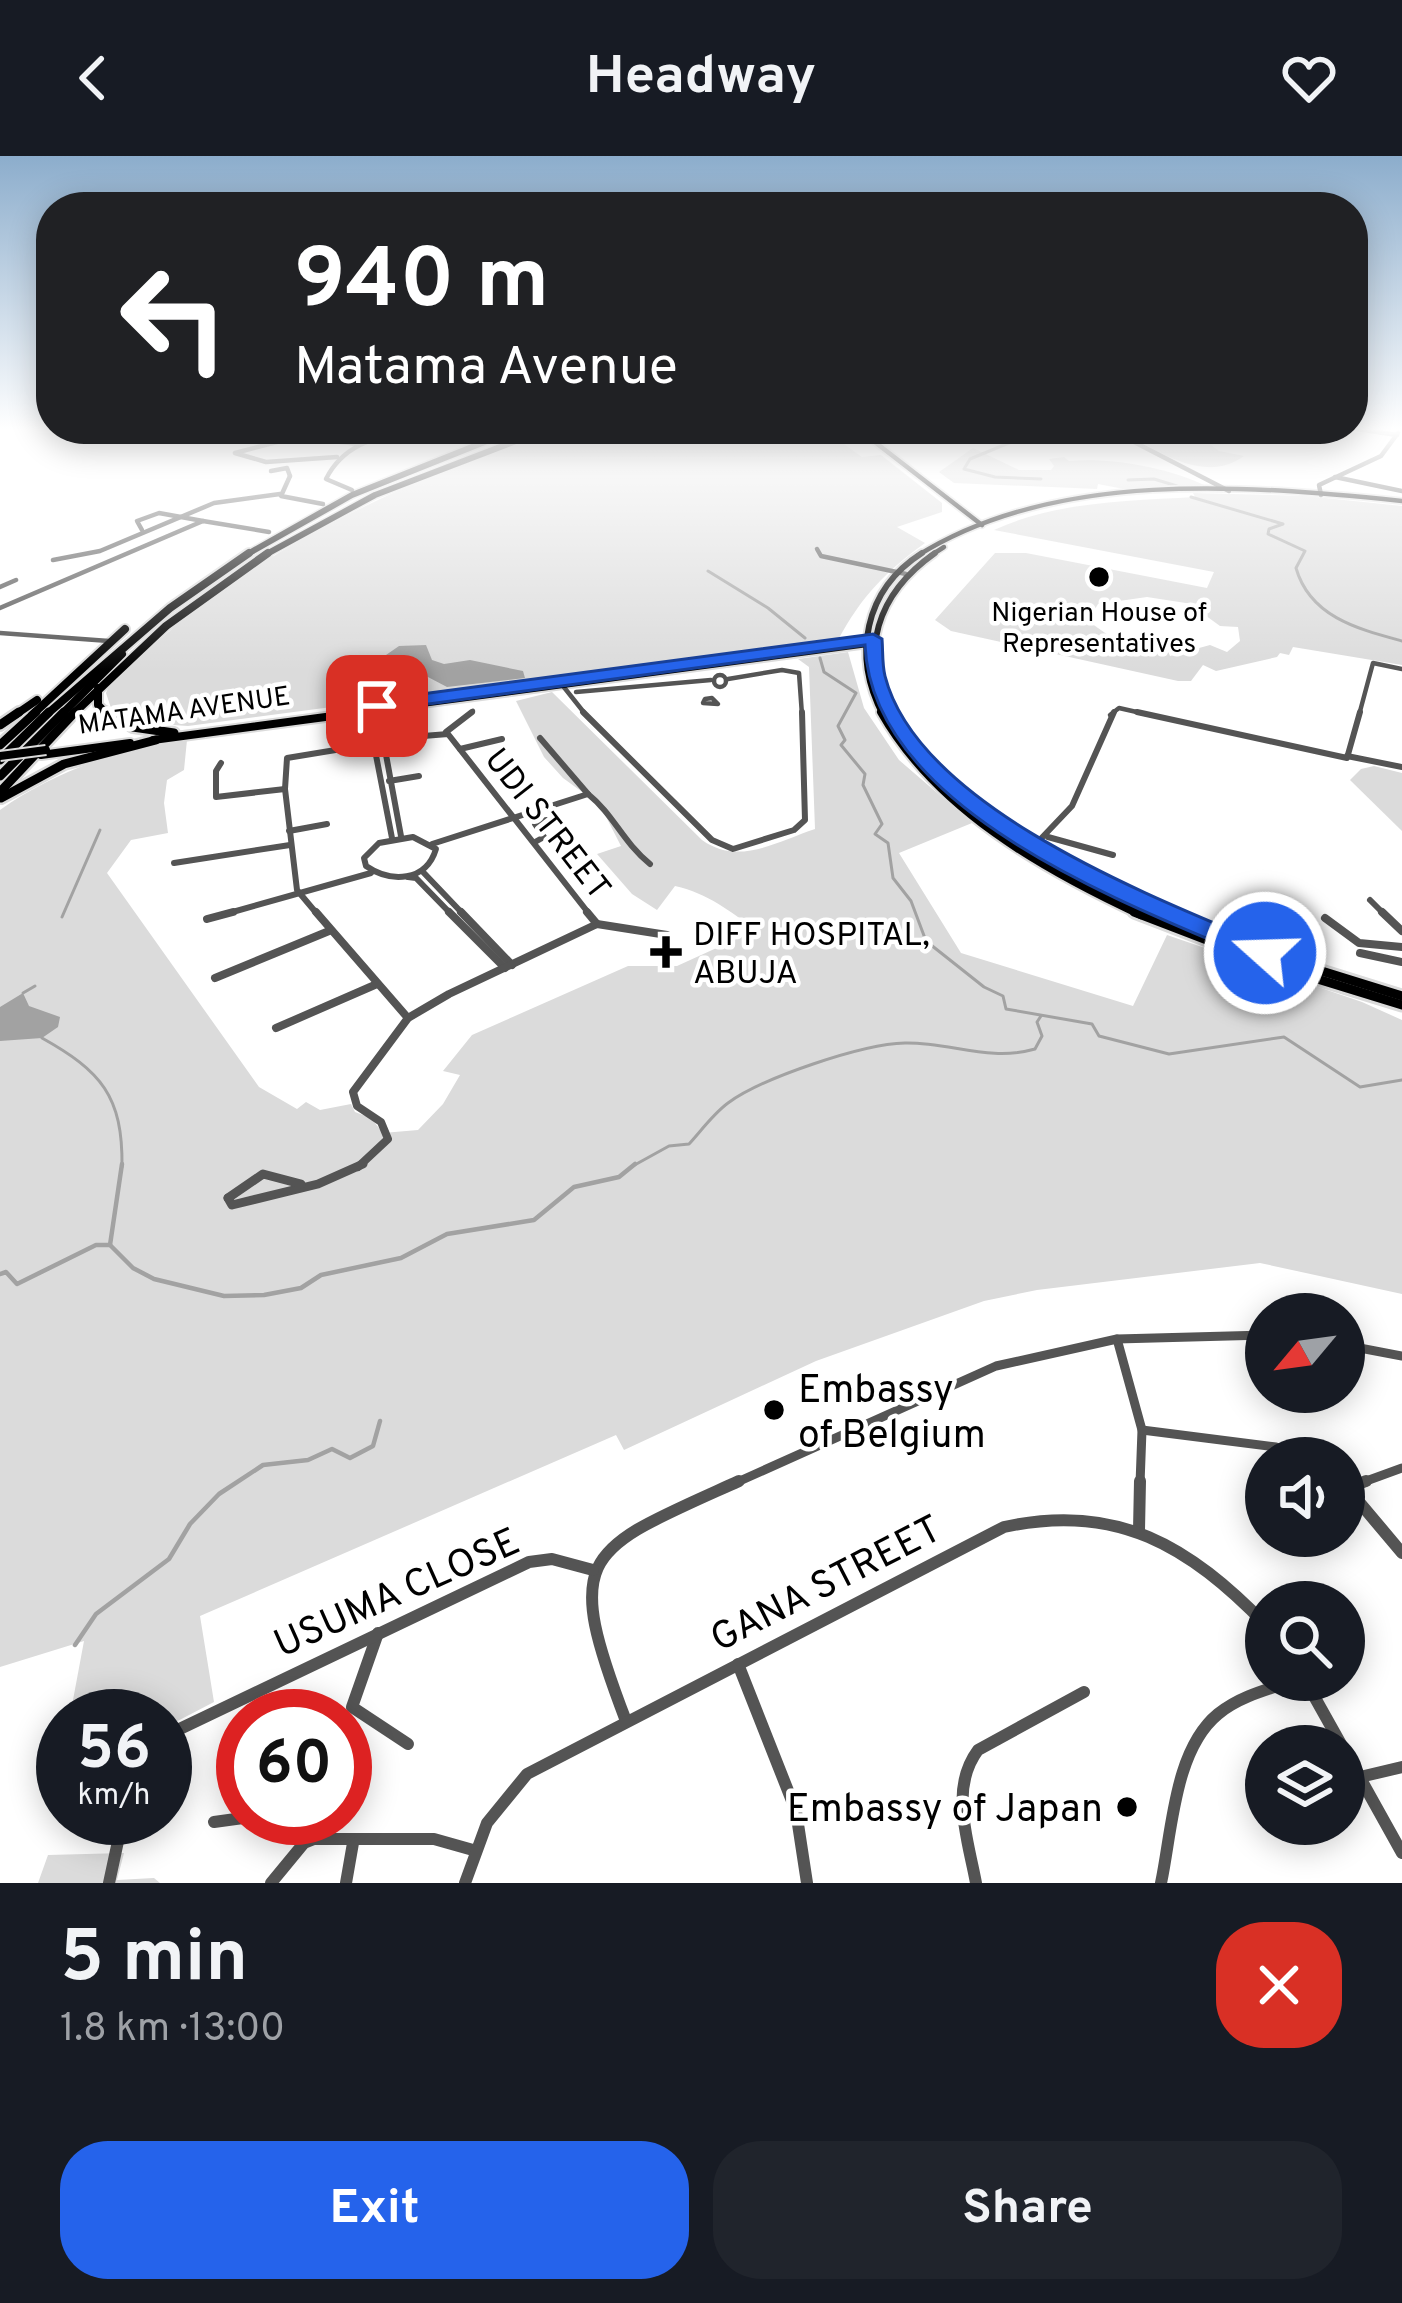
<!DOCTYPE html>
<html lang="en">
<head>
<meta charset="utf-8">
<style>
  body { margin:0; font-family:Overpass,sans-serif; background:#20242c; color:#f1f3f6; height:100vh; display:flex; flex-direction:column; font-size:45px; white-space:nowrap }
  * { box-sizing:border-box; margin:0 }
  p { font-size:39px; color:#9ea1a6 }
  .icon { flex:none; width:66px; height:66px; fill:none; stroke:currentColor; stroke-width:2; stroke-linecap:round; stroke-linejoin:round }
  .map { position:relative; height:1727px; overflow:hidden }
  .details { display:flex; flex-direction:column; background:#171b24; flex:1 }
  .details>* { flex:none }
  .guide { position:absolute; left:36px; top:36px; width:1332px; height:252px; border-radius:48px; box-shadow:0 6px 30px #0003; background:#202124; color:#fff; overflow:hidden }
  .needle { width:78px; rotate:241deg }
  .controls { position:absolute; left:1245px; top:1137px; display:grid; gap:24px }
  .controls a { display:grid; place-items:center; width:120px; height:120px; border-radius:50%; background:#171b24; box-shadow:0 6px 30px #0003; font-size:60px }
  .speed { position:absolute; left:36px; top:1533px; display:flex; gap:24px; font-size:60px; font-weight:700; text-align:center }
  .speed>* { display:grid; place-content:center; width:156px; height:156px; border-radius:50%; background:#171b24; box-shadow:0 6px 30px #0003; line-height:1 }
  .speed small { font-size:30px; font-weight:400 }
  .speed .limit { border:18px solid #d22; background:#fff; color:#111 }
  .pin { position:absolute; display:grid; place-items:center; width:102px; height:102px; color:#fff; margin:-51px; border-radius:24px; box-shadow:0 6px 18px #0006 }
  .me { position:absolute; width:132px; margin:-66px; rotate:290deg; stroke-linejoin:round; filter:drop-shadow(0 0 9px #0008) }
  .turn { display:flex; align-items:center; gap:42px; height:252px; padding:0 60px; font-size:54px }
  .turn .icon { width:156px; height:156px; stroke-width:2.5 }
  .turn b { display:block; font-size:84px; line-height:102px }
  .round { display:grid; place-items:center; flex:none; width:126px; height:126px; border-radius:48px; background:#20242c }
  .head { display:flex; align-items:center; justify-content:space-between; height:204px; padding:0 60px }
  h1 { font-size:72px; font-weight:700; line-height:90px }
  .cta { display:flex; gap:24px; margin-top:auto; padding:24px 60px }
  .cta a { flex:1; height:138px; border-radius:48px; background:#2563eb; color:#fff; font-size:48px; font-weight:700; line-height:138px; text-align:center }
  .cta a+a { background:#20242c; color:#f1f3f6 }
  header { display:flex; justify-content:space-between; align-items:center; height:156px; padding:0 60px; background:#171b24; font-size:54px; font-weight:700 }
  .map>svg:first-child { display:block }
  .green { fill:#dbdbdb; fill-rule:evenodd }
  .water { fill:#a2a2a2 }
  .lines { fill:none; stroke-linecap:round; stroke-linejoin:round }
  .stream-far1 { stroke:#a2a2a2; stroke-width:3 }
  .stream { stroke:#a2a2a2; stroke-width:4.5 }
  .major-far3-casing { stroke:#dbdbdb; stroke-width:8 }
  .major-far2-casing { stroke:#dbdbdb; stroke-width:10 }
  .major-far1-casing { stroke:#dbdbdb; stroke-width:12 }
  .major-casing { stroke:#dbdbdb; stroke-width:15 }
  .highway-far2-casing { stroke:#dbdbdb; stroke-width:9 }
  .highway-far1-casing { stroke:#dbdbdb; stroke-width:12 }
  .highway-casing { stroke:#dbdbdb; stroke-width:14 }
  .minor-far4 { stroke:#545454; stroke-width:4.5 }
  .minor-far3 { stroke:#545454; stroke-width:6 }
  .minor-far2 { stroke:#545454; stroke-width:8 }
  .minor-far1 { stroke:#545454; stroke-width:9 }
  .minor { stroke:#545454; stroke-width:12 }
  .major-far3 { stroke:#000; stroke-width:4.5 }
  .major-far2 { stroke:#000; stroke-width:6 }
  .major-far1 { stroke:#000; stroke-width:8 }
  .major { stroke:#000; stroke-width:9 }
  .highway-far2 { stroke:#000; stroke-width:6 }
  .highway-far1 { stroke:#000; stroke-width:8 }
  .highway { stroke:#000; stroke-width:9 }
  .major-bridge-casing { stroke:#dbdbdb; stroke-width:12; stroke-linecap:butt }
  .major-bridge { stroke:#000; stroke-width:8 }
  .route { fill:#2563eb; stroke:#184099; stroke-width:3 }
  .poi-dot { fill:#000; stroke:#fff; stroke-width:4.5 }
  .labels { text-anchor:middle; stroke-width:9; stroke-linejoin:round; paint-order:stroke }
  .far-poi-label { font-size:27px; fill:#000; stroke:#fff }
  .far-street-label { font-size:27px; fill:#000; stroke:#fff }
  .street-label { font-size:33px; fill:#000; stroke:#fff }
  .poi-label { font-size:33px; fill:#000; stroke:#fff; text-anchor:start }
  .near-poi-label { font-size:39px; fill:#000; stroke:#fff; text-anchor:start }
  .near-street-label { font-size:39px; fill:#000; stroke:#fff }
</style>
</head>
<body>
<header><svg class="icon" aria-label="back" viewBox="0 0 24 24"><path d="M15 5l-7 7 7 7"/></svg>Headway<svg class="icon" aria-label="heart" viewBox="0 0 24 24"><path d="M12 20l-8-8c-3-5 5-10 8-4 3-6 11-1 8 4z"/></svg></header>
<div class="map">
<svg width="1402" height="1727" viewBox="0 0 1402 1727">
  <rect width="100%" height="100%" fill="#fff"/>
  <!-- green -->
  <g class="green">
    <path d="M 558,273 L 823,273 L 862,301 L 881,299 L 942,347 L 942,356 L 897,371 L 925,387 C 886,415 861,441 838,484 L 188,570 L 143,567 L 111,552 L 106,537 C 115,514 140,501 158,485 C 274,383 413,322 558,273 Z"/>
    <path d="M 1117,273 L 1228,273 L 1252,277 L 1234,282 L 1234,288 L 1211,289 L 1219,295 L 1244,300 C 1203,330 1154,292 1117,273 Z"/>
    <path d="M 973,292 L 1019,314 L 1051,314 L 1054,310 L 1049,303 L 1064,301 L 1069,305 C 1110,301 1171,312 1206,330 L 1129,334 L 1098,328 L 1097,333 L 954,327 L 939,316 Z"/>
    <path d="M 1193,337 L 1306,340 L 1402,350 L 1402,509 L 1293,491 L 1289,499 L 1280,497 L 1277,501 L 1216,515 L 1203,509 L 1191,525 L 1178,525 L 951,475 L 935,464 L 995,397 L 1026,397 L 1207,432 L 1214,416 L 994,374 C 1057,345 1129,345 1195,341 ZM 1147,441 L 1205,450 L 1198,454 L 1220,470 L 1238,471 L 1240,485 L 1227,496 L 1210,489 L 1170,500 L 1168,495 L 1118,486 L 1088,465 L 1098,448 Z"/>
    <path d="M 848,496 L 864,552 L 899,604 L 972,667 L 899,697 L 961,797 L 1133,850 L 1167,779 L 1362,846 L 1402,864 L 1402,1138 L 1260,1107 L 1037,1134 L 984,1145 L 816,1205 L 624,1294 L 616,1279 L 200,1460 L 214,1546 L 166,1571 L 165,1560 L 70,1560 L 84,1485 L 0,1511 L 0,654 C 54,615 121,593 187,584 L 184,614 L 167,624 L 164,647 L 168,677 L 131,684 L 107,717 L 259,931 L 297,953 L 306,946 L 320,954 L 351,948 L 355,956 L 371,962 L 383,977 L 418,974 L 443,948 L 460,919 L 443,915 L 472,879 L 628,810 L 677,810 L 756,774 C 728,754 709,738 675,730 L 657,754 L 632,738 L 597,698 L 621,690 L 600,649 L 563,622 L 544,601 L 516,545 L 552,536 L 702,684 C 738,710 776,686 815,673 L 809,511 L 798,503 Z"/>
    <polygon points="1374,610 1402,617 1402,675 1350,624 1361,613"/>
    <polygon points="124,1697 117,1724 154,1722 160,1727 38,1727 48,1699"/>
  </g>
  <!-- water -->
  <g class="water">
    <polygon points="426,489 432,504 444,508 470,504 523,515 525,522 447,531 426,520 396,516 386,499 399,490"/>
    <polygon points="23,837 29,850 60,861 58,871 42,882 0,885 0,851"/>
  </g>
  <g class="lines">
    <!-- stream-far1 -->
    <g class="stream-far1">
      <polyline points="1003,273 1016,284 970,303 964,313 995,321 1041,323"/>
      <polyline points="1128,324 1154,323 1177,330"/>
      <path d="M 1191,341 L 1283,368 L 1269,373 L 1268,378 L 1305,395 L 1296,412 C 1310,461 1358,473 1402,485"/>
      <polyline points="708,415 768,452 805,482"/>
      <polyline points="820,502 824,516 856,537 838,570 845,584 841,589 865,618 863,629 882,668 875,678 888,687 893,722 911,745 926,785 984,831 1003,840 1006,853 1092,868 1099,880 1169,898 1284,881 1360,931 1402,924"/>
      <polyline points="62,761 100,674"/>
      <polyline points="23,837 35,830"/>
      <path d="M 42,882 C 101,915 123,940 122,1011"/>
      <path d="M 631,1011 L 669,990 L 689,988 C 701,975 713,958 728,947 C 762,922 862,888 905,887 C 950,886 989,906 1035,893 L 1042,880 L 1037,866 L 1041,860"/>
    </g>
    <!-- stream -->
    <g class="stream">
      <polyline points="110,1089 122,1008"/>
      <polyline points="0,1118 6,1116 17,1128 96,1089 110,1089 133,1112 154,1123 224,1140 264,1139 301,1132 321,1119 401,1102 447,1078 534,1064 574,1031 619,1021 635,1008"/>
      <polyline points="75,1489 96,1458 169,1403 190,1368 219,1338 263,1309 308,1304 332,1293 350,1302 373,1290 380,1265"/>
    </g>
    <defs>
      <g id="major-far3">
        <polyline points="858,273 982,369"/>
        <path d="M 917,400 C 1055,313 1246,329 1402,345"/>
        <polyline points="930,400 944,391"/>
      </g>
      <g id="major-far2">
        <polyline points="340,559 868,488"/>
        <path d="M 883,559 C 852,500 864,434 922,397"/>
        <path d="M 893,559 C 856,497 878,437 935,397"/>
      </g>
      <g id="major-far1">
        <path d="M 881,556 C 936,653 1042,713 1141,759"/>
        <path d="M 891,556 C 953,654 1060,715 1164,759"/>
        <polyline points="153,584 363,556"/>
        <polyline points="41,599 130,587"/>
      </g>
      <g id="major">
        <polyline points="1134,756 1272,809 1402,849"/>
        <polyline points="1157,756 1270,799 1402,840"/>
      </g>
      <g id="highway-far2">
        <polyline points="244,400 352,339 497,281"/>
        <polyline points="263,400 375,339 547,273"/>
      </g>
      <g id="highway-far1">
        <polyline points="98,532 98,549 108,559"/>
        <polyline points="15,559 37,544"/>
        <polyline points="32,559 125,473"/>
        <polyline points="46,559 170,452 249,397"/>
        <polyline points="61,559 122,498"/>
        <polyline points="72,559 166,470 268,397"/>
      </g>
      <g id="highway">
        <polyline points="105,556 133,571 174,577"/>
        <polyline points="0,569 19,556"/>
        <polyline points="0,589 36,556"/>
        <polyline points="0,604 49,556"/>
        <polyline points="0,620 64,556"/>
        <polyline points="0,636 75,556"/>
        <polyline points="1,642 64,608 156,584"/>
      </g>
    </defs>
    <!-- major-far3 casing -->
    <use href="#major-far3" class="major-far3-casing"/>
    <!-- major-far2 casing -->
    <use href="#major-far2" class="major-far2-casing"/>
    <!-- major-far1 casing -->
    <use href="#major-far1" class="major-far1-casing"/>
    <!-- major casing -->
    <use href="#major" class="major-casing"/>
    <!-- highway-far2 casing -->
    <use href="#highway-far2" class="highway-far2-casing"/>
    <!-- highway-far1 casing -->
    <use href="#highway-far1" class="highway-far1-casing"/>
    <!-- highway casing -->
    <use href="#highway" class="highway-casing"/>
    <!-- minor-far4 -->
    <g class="minor-far4">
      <polyline points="1109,273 1229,335"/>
      <polyline points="1357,273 1397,279"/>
      <polyline points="236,275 270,283"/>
      <polyline points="337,301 266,306 235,297 296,281 359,288"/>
      <polyline points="271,315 287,312 290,320"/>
      <polyline points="290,320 281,340 323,348"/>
      <polyline points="1335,321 1402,335"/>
      <path d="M 352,334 L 326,323 C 343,289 374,282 409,273"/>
      <polyline points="1321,339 1319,329 1381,300 1398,277"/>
      <polyline points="142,374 137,365 159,357 203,365"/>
      <polyline points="817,393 821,400 906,418"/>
      <polyline points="53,404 100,395 214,347 280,338"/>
      <polyline points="0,431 16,424"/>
      <polyline points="0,452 203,365 269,376"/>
      <polyline points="0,477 109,485"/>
      <circle cx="720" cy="525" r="6"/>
      <polyline points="728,523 782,514 799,517 802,559"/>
      <polyline points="563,530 586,559"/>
      <polyline points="576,536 711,524"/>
      <polygon points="712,542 718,548 703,547 705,543"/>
      <polyline points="371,550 372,559"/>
      <polyline points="377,550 378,559"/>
      <polyline points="468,559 473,555"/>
      <polyline points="1110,559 1119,552 1150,559"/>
      <polyline points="1359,559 1373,507 1402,513"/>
    </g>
    <!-- minor-far3 -->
    <g class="minor-far3">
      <polyline points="372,556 375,582"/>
      <polyline points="378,556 382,581"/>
      <polyline points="583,556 712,684 733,693 794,674 805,664 802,556"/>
      <polyline points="1137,556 1347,602 1360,556"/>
      <polyline points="446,576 472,556"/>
      <polygon points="377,582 385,582 387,585 371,587"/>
      <polyline points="386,583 448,578 590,759"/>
      <polyline points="384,588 401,680"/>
      <polyline points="374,589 392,682"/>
      <polyline points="460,593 502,583"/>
      <polyline points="1347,600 1402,611"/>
      <polyline points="221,607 216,615 216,641 285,633"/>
      <polyline points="389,625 419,620"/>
      <path d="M 588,638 C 614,659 622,685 650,708"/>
      <polyline points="289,675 327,668"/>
      <path d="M 413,681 L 436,693 C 426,726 391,727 366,710 L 364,702 L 379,687 Z"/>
      <polyline points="1048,681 1113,699"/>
      <polyline points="535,686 544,681 535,668 546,664"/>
      <polyline points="432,688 588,638 540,582"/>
      <polyline points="1034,690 1072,650 1114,556"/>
      <polyline points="174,707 290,689"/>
      <polyline points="423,716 464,759"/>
      <polyline points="408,721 416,722 452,759"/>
      <polyline points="1370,744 1385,759"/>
      <polyline points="222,759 371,717"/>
      <polyline points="318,759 297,734 285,633 287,602 372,588"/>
    </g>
    <!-- minor-far2 -->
    <g class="minor-far2">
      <polyline points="316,756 408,862"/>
      <polyline points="449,756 505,812"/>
      <polyline points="461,756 512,809"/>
      <polyline points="587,756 597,768"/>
      <polyline points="1382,756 1402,775"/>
      <polyline points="1325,762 1359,787 1402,791"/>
      <polyline points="207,763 233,756"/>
      <polyline points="1360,797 1402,806"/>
      <polyline points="215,822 329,775"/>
      <polyline points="276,872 377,828"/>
      <polyline points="358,1011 388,983 381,966 357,950 353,936 408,862 449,838 597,768 667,779"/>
    </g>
    <!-- minor-far1 -->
    <g class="minor-far1">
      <polyline points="228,1042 232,1049 318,1028 363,1008"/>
      <polyline points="228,1042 263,1018 301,1028"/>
      <polyline points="1117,1183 1142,1274 1140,1328"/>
      <polyline points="1344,1189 1402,1200"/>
      <polyline points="1142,1274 1276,1291 1309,1302"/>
      <polyline points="733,1328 996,1210 1117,1183 1266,1179"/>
      <polyline points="1358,1328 1402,1312"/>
    </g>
    <!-- minor -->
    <g class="minor">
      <polyline points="1344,1328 1402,1397"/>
      <polyline points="1348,1332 1366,1325"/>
      <polyline points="1139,1374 1140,1325"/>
      <polyline points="378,1477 352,1551 408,1588"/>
      <polyline points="738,1508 796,1655 807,1727"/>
      <polyline points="1305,1524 1342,1590"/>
      <path d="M 626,1565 C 561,1395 584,1395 739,1325"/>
      <polyline points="165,1580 529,1406 552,1403 593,1414"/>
      <polyline points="1344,1593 1402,1697"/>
      <polyline points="1360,1621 1402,1611"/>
      <polyline points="324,1662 324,1683"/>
      <polyline points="214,1666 243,1662"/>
      <polyline points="109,1727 123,1662"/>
      <polyline points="271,1727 304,1687 314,1683 434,1683 473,1694"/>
      <polyline points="346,1727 353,1687"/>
      <path d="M 465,1727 L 487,1667 L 527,1618 L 1004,1371 C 1117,1346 1189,1390 1266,1469"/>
      <path d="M 976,1727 C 968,1683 949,1633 978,1594 L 1084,1536"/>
      <path d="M 1161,1727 C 1172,1676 1174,1594 1218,1558 C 1240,1540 1269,1533 1296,1524"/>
    </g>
    <!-- major-far3 -->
    <use href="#major-far3" class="major-far3"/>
    <!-- major-far2 -->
    <use href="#major-far2" class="major-far2"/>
    <!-- major-far1 -->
    <use href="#major-far1" class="major-far1"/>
    <!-- major -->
    <use href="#major" class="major"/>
    <!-- highway-far2 -->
    <use href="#highway-far2" class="highway-far2"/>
    <!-- highway-far1 -->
    <use href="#highway-far1" class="highway-far1"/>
    <!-- highway -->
    <use href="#highway" class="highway"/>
    <defs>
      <polyline id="major-bridge" points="0,600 46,594"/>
    </defs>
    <!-- major-bridge casing -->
    <use href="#major-bridge" class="major-bridge-casing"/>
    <!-- major-bridge -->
    <use href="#major-bridge" class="major-bridge"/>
  </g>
  <!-- sky -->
  <linearGradient id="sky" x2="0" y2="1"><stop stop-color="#8cadcc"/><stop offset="0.53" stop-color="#fff"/><stop offset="1" stop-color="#fff" stop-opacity="0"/></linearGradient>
  <rect width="1402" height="515" fill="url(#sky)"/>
  <!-- route -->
  <path class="route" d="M 873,478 L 882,483 C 883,495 882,508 885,520 C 919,653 1160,744 1274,792 L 1278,797 L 1274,803 L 1256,803 C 1129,749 872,654 865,489 L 377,555 L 367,550 L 377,544 Z"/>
  <!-- markers -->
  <g class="poi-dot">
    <circle cx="1099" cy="421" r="12"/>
    <path d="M660 778h12v12h12v12h-12v12h-12v-12h-12v-12h12z"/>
    <circle cx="774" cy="1254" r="12"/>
    <circle cx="1127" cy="1651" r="12"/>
  </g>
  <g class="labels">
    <!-- far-poi labels -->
    <g class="far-poi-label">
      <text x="1099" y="465">Nigerian House of<tspan x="1099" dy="31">Representatives</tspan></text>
    </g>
    <!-- far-street labels -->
    <g class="far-street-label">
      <text transform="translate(184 554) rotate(-8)" y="9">MATAMA AVENUE</text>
    </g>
    <!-- street labels -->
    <g class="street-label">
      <text transform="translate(549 667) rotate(52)" y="12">UDI STREET</text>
    </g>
    <!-- poi labels -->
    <g class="poi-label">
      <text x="693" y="789">DIFF HOSPITAL,<tspan x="693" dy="38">ABUJA</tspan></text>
    </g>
    <!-- near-poi labels -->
    <g class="near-poi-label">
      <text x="798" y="1246">Embassy<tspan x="798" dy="45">of Belgium</tspan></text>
      <text x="1103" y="1665" text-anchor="end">Embassy of Japan</text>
    </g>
    <!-- near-street labels -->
    <g class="near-street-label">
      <text transform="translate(825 1426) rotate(-27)" y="14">GANA STREET</text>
      <text transform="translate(396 1435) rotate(-24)" y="14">USUMA CLOSE</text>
    </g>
  </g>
</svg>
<div class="controls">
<a><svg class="needle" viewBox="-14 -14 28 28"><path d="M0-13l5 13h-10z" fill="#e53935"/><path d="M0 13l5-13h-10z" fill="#9ea1a6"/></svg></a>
<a><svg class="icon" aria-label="sound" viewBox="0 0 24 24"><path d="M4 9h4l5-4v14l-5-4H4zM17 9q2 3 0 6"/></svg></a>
<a><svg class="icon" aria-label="search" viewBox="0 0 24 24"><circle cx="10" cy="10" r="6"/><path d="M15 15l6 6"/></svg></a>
<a><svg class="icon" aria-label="layers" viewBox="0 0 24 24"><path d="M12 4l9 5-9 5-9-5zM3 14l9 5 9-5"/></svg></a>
</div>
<div class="speed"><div>56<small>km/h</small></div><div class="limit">60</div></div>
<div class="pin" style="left:377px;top:550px;background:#d93025"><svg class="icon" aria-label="arrive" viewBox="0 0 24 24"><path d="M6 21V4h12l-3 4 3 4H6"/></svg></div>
<svg class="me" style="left:1265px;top:797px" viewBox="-20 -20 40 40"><circle r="17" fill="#2563eb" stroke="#fff" stroke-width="3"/><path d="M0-11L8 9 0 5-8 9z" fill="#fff"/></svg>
<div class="guide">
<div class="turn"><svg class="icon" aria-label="left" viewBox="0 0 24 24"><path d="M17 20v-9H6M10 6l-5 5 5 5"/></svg><div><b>940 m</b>Matama Avenue</div></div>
</div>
</div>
<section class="details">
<div class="head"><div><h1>5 min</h1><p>1.8 km · 13:00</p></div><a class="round" style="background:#d93025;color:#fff"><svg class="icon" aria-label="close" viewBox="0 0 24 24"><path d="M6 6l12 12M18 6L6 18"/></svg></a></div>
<div class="cta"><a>Exit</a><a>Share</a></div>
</section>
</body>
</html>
